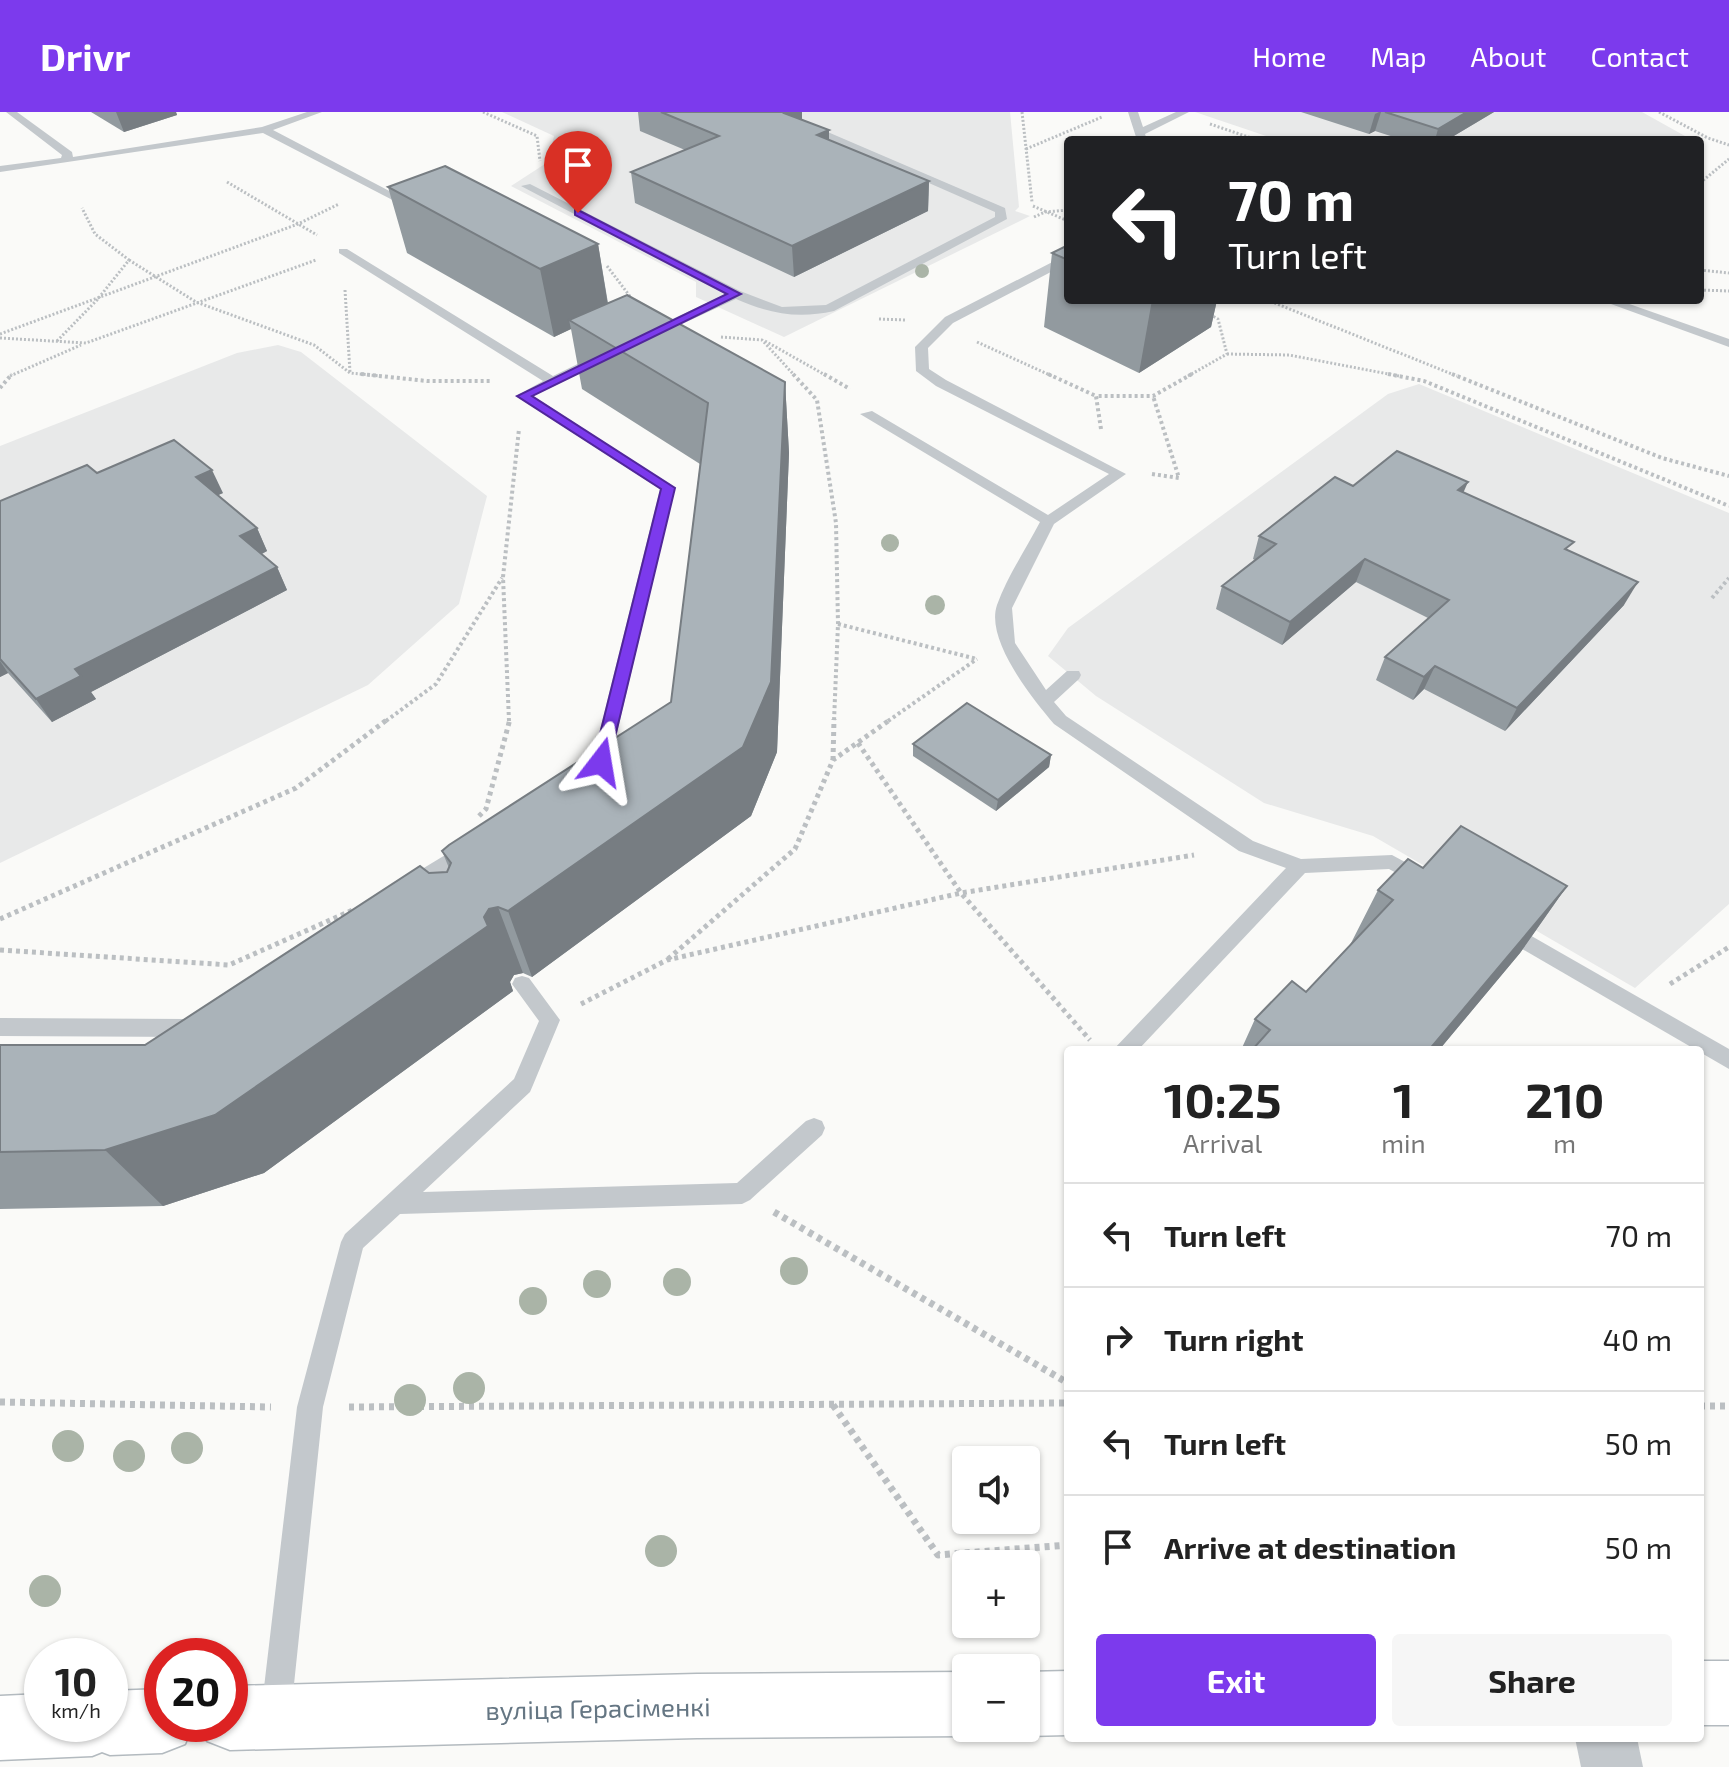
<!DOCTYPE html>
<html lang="en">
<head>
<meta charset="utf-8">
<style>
  body { margin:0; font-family:"Exo 2",sans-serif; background:#f6f6f6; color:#222; height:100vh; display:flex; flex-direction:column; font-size:30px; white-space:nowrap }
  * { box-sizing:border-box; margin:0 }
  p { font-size:26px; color:#767676 }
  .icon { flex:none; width:44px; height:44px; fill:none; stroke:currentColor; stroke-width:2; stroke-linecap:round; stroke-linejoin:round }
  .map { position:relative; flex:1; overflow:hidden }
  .sheet { position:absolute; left:1064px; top:934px; width:640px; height:696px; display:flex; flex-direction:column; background:#fff; border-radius:8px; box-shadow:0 2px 6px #0004 }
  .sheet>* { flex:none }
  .top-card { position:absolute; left:1064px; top:24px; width:640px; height:168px; border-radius:8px; box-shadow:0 2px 6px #0004; background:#202124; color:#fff; overflow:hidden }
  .fabs { position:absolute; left:952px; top:1334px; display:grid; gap:16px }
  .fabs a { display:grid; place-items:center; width:88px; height:88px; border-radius:8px; background:#fff; box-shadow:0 2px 6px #0004; font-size:40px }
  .speed { position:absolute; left:24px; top:1526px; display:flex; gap:16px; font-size:40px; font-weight:700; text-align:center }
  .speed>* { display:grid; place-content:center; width:104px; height:104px; border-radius:50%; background:#fff; box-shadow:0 2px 6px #0004; line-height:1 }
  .speed small { font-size:20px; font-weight:400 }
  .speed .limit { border:12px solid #d22; background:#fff; color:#111 }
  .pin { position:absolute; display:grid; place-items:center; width:68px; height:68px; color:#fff; margin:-82px -34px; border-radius:50% 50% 50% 0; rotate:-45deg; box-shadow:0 0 8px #0007 }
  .pin .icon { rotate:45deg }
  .me { position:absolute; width:88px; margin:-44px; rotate:14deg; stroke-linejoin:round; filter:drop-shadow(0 0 6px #0008) }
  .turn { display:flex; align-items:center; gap:28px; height:168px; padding:0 32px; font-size:36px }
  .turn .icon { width:104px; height:104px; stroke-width:2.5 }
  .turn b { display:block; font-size:56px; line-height:68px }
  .eta { display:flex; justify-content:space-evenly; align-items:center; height:136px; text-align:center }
  .eta b { font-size:48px; font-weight:700; line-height:56px }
  .button { display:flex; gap:16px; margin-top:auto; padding:16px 32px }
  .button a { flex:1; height:92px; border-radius:8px; background:#7c3aed; color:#fff; font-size:32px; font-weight:700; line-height:92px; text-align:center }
  .button a+a { background:#f6f6f6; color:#222 }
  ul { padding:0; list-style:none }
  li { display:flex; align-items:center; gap:24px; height:104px; padding:0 32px; border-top:2px solid #e0e0e0 }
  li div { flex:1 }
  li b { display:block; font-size:30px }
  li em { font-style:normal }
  header { display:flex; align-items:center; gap:48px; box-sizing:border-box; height:112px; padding:0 40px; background:#7c3aed; color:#fff }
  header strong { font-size:38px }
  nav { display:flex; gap:44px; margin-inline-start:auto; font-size:28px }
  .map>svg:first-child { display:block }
  .built { fill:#e8e9e9 }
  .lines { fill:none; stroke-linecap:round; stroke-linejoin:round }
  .secondary-casing { stroke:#b3babf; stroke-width:3 }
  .path-far3 { stroke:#bbbfc2; stroke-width:3; stroke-dasharray:2 2; stroke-linecap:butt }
  .path-far2 { stroke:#bbbfc2; stroke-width:4; stroke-dasharray:3 3; stroke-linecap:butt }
  .path-far1 { stroke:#bbbfc2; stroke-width:5; stroke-dasharray:4 4; stroke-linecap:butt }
  .path { stroke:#bbbfc2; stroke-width:7; stroke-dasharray:5 5; stroke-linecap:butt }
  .lane { fill:#c3c8cc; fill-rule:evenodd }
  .street { fill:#c3c8cc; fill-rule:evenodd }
  .secondary { fill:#fff; fill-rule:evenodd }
  .tree { fill:#aab4a7 }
  .wall { fill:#929a9f }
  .shaded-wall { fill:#777d82 }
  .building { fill:#aab3b9; stroke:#777d82; stroke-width:2 }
  .route { fill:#7c3aed; stroke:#51269a; stroke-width:2 }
  .labels { text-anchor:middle; stroke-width:8; stroke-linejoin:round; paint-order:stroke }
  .near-street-label { font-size:26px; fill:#657683; stroke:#fff }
</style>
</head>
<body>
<header>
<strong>Drivr</strong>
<nav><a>Home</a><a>Map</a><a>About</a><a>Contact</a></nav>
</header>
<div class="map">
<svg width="1729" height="1655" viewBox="0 0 1729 1655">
  <rect width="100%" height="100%" fill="#fafaf8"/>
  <!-- built -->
  <g class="built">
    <polygon points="502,0 1010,0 1019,95 1015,99 1030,104 784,225 696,185 696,170 511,74 548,50 554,24"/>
    <polygon points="1195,0 1642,0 1685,24 1681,28 1278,28"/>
    <polygon points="278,233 301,240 487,384 459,492 368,573 0,751 0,334 237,241"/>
    <polygon points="1419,272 1729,401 1729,792 1635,876 1373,724 1264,691 1096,584 1048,544 1068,516 1388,282"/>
  </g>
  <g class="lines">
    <defs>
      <g id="secondary">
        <rect x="1700" y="1549" width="29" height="64"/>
        <polygon points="1068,1559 1068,1623 1026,1624 1007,1616 1026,1616 1026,1560"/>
        <polygon points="966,1560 966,1616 985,1616 966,1624 697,1626 230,1638 207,1629 200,1612 230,1612 230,1574 697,1562"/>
        <polygon points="162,1577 162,1612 193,1612 185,1632 162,1641 110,1643 102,1640 92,1644 0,1648 0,1584 42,1582 42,1612 110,1612 110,1579"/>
      </g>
    </defs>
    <!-- secondary casing -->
    <use href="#secondary" class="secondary-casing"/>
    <!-- path-far3 -->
    <g class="path-far3">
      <polyline points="483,0 537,24 540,49"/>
      <polyline points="1022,0 1032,90"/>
      <polyline points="1659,0 1708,26 1729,33"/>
      <polyline points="1210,12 1257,28"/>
      <polyline points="1026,37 1102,5"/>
      <polyline points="227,70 317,123"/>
      <polyline points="1700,71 1729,47"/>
      <polyline points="1033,94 1068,109"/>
      <polyline points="1034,105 1045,100 1068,98"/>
      <polyline points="129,148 196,190 314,233 350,261 380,264"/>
      <polyline points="607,154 632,187"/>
      <polyline points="1700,158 1729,161"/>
      <polyline points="345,178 350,260"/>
      <polyline points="1700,178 1729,179"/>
      <polyline points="1267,188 1457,264"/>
      <polyline points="879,207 905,208"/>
      <polyline points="0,222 298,112 339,92"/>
      <polyline points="721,225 762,228 795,264"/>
      <polyline points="0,226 86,231 316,148"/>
      <polyline points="57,229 97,188 129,148 95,122 82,96"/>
      <polyline points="765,229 827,264"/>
      <polyline points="977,230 1052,264"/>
      <polyline points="1227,242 1289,243 1399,264"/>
      <polyline points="10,264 81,233"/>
      <polyline points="1188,264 1227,242 1218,207 1209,202"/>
    </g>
    <!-- path-far2 -->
    <g class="path-far2">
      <polyline points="361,262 427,269 490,269"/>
      <polyline points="793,262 817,288 836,411 838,512 834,609"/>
      <polyline points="824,262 850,277"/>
      <polyline points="1048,262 1096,284"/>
      <polyline points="1388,262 1424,269 1729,394"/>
      <polyline points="1452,262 1662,346 1729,364"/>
      <polyline points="0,276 12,262"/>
      <polyline points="1101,317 1096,284 1153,284 1192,262"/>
      <polyline points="1152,362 1179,366 1153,284"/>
      <polyline points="1712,486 1729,466"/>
      <polyline points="838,512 977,547"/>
      <polyline points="386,609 436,572 502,466"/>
      <polyline points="509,609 503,465 519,317"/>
      <polyline points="888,609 977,547"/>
    </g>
    <!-- path-far1 -->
    <g class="path-far1">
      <polyline points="858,631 961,781 1090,928"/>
      <polyline points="833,648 834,607"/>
      <polyline points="479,704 486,697 510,607"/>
      <polyline points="0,807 296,676 388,607"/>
      <polyline points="0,838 229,853 355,797"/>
      <polyline points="668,847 795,737 833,648 891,607"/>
      <polyline points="1670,872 1729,835"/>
      <polyline points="581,892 667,848 961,781 1194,743"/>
    </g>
    <!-- path -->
    <g class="path">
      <polyline points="774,1100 1068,1271"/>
      <polyline points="0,1290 271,1295"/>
      <polyline points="833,1293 938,1443 1068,1433"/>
      <polyline points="1700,1294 1729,1294"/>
      <polyline points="349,1295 1068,1291"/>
    </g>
    <!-- lane -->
    <g class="lane">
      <polygon points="6,0 17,0 72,40 73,45 262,15 307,0 322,0 273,18 418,94 408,96 263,21 0,60 0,54 61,46 62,43"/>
      <path d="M 767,0 L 781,0 L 1005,96 L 1007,107 L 834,199 C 798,207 770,202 736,187 L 654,225 L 648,221 L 649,218 L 726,182 L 521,74 L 530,72 L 740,179 L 782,195 L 826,193 L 995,105 L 995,100 Z"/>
      <polygon points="1128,0 1138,0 1143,15 1176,0 1189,0 1145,22 1147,28 1137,28"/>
      <polygon points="339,137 347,137 553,264 598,242 608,242 608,248 533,284 675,376 610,650 594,660 585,654 593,646 660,377 516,284 543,269 339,141"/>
      <path d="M 1068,142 L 1068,151 L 953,211 L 928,236 L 929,257 L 946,268 L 1126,362 L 1054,412 L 1012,496 L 1015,531 L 1046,578 L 1067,559 L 1079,559 L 1081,563 L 1079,567 L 1054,590 L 1066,604 L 1253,729 L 1301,747 L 1392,743 L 1429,763 L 1432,768 L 1429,773 L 1422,775 L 1389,757 L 1305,761 L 1138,938 L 1113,938 L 1286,756 L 1239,739 L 1054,612 C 1032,586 985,528 997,493 C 1007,465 1026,437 1040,410 L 860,302 L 872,299 L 1048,403 L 1109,362 L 936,274 L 916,259 L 915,235 L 945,205 Z"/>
      <polygon points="1600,188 1618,188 1729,227 1729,235"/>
      <polygon points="470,728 477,730 479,735 477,740 413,781 399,781 396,776 399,771"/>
      <polygon points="1505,809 1729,937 1729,957 1498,823 1495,817 1498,811"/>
      <polygon points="522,864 529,866 560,908 533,973 530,980 423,1080 737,1071 806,1009 814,1006 822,1009 825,1016 822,1023 750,1088 742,1092 400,1102 363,1136 323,1295 291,1601 286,1611 276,1616 266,1611 261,1601 297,1295 341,1130 345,1122 514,967 539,909 512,872 515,866"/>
      <polygon points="198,902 205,905 208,911 205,917 190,925 0,924 0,906 187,907"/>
    </g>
    <!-- street -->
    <polygon class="street" points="1575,1626 1637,1626 1643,1655 1581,1655"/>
    <!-- secondary -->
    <use href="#secondary" class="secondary"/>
  </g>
  <!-- trees -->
  <g class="tree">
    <circle cx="922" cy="159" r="7"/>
    <circle cx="890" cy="431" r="9"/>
    <circle cx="935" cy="493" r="10"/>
    <circle cx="794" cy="1159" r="14"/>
    <circle cx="677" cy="1170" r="14"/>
    <circle cx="597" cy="1172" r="14"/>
    <circle cx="533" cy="1189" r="14"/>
    <circle cx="469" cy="1276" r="16"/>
    <circle cx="410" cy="1288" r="16"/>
    <circle cx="68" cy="1334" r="16"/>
    <circle cx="187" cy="1336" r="16"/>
    <circle cx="129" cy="1344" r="16"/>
    <circle cx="661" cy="1439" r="16"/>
    <circle cx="45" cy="1479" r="16"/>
  </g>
  <!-- wall -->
  <g class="wall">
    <polygon points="91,0 176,0 177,3 124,20"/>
    <polygon points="638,0 802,0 802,8 829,28 929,69 928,99 794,165 635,91 631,60 685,38 640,19"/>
    <polygon points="1301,0 1494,0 1447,28 1403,28 1375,19 1369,22"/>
    <polygon points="388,75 598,132 608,191 785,270 789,341 777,640 751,704 532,865 523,861 514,863 510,870 513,879 264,1061 163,1094 0,1097 0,933 145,933 429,761 447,760 449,756 442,739 671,590 700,352 582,277 571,217 554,225 407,141"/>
    <polygon points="1068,133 1068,188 1217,188 1211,215 1139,261 1044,215 1052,141"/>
    <polygon points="97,361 223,381 218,383 257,416 267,439 262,442 277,455 287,478 91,580 96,587 52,610 8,561 0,565 0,389"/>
    <polygon points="1353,374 1463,380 1569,439 1624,493 1505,619 1424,577 1413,588 1376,568 1385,545 1428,506 1356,470 1282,533 1216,497 1222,474 1255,448 1253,447 1259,424"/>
    <polygon points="913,632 1051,643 1049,655 996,699 913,644"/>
    <polygon points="1423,756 1567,774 1520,841 1439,938 1241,938 1255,907 1306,880 1349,835 1378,778"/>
  </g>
  <!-- shaded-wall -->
  <g class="shaded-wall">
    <polygon points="116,0 176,0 177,3 124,20"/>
    <polygon points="785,0 802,0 802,23 784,1"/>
    <polygon points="1379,0 1381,0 1375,19 1369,22 1375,2"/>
    <polygon points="1467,0 1494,0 1447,28 1435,28 1438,17"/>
    <polygon points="829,18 829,48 817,23"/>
    <polygon points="929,69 928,99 794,165 792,134"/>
    <polygon points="598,132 609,200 569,208 571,217 554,225 540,157"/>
    <polygon points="1152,188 1217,188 1211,215 1139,261"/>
    <polygon points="785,270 789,341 777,640 751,704 532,865 508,799 743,635"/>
    <polygon points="212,358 223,381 207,388 196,365"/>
    <polygon points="1468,370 1458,393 1458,378"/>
    <polygon points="257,416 267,439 251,447 240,424"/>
    <polygon points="1365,447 1356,470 1282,533 1290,510"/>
    <polygon points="277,455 287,478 91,580 96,587 52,610 36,587 75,557"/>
    <polygon points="1638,470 1624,493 1505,619 1517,596"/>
    <polygon points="0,549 8,561 0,565"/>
    <polygon points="1435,554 1424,577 1413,588 1424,565"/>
    <polygon points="1051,643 1049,655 996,699 998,688"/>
    <polygon points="1567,774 1520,841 1439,938 1429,938"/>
    <polygon points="498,795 523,861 514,863 510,870 513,879 264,1061 163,1094 105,1038 484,805 489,797"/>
  </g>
  <!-- building -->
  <g class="building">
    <polygon points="661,0 785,0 784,1 829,18 817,23 929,69 792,134 631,60 719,24"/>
    <polygon points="1385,0 1467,0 1438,17"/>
    <polygon points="445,54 598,132 540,157 388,75"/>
    <polygon points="1068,133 1068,148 1052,141"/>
    <polygon points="627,183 785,270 771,570 743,635 508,799 498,795 489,797 484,805 488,814 215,1003 105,1038 0,1040 0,933 145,933 420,754 429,761 447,760 451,751 442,739 449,733 671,590 708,291 569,208"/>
    <polygon points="174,328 212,358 196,365 257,416 240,424 277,455 75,557 81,564 36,587 0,547 0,389 87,353 97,361"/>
    <polygon points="1397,339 1468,370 1458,378 1574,430 1565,437 1638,470 1517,596 1435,554 1424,565 1385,545 1449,488 1365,447 1290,510 1222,474 1276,432 1259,424 1335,365 1353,374"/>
    <polygon points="967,591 1051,643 998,688 913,632"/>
    <polygon points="1461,714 1567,774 1429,938 1252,938 1270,918 1255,907 1292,869 1306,880 1393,788 1378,778 1408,747 1423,756"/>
  </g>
  <!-- route -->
  <polygon class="route" points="578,98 741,182 532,284 675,376 609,650 601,655 593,650 661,377 517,284 727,182 575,103 575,98"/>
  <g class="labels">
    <!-- near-street labels -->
    <g class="near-street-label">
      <text transform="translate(598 1597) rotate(-1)" y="9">вуліца Герасіменкі</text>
    </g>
  </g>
</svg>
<div class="fabs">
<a><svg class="icon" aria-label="sound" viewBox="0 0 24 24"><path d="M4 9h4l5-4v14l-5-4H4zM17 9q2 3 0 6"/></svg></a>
<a>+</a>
<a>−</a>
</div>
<div class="speed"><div>10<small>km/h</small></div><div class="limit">20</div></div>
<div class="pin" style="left:578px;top:101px;background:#d93025"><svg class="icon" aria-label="arrive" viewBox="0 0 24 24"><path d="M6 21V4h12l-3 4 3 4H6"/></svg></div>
<svg class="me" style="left:601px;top:650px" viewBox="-20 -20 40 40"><path d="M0-17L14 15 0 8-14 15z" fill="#7c3aed" stroke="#fff" stroke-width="4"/></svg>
<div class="top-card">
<div class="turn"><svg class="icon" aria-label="left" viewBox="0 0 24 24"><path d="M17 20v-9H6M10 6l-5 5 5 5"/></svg><div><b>70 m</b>Turn left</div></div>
</div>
<section class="sheet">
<div class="eta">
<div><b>10:25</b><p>Arrival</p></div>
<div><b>1</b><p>min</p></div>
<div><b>210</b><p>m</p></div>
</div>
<ul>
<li><svg class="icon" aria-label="left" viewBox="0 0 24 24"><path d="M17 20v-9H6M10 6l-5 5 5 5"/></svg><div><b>Turn left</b></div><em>70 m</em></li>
<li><svg class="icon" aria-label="right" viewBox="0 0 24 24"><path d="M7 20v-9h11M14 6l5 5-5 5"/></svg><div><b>Turn right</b></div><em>40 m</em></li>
<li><svg class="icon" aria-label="left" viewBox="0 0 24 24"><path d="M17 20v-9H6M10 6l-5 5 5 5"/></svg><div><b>Turn left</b></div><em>50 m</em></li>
<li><svg class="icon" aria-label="arrive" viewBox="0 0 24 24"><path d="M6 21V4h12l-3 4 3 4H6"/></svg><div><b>Arrive at destination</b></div><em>50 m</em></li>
</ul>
<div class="button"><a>Exit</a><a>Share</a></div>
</section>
</div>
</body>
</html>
